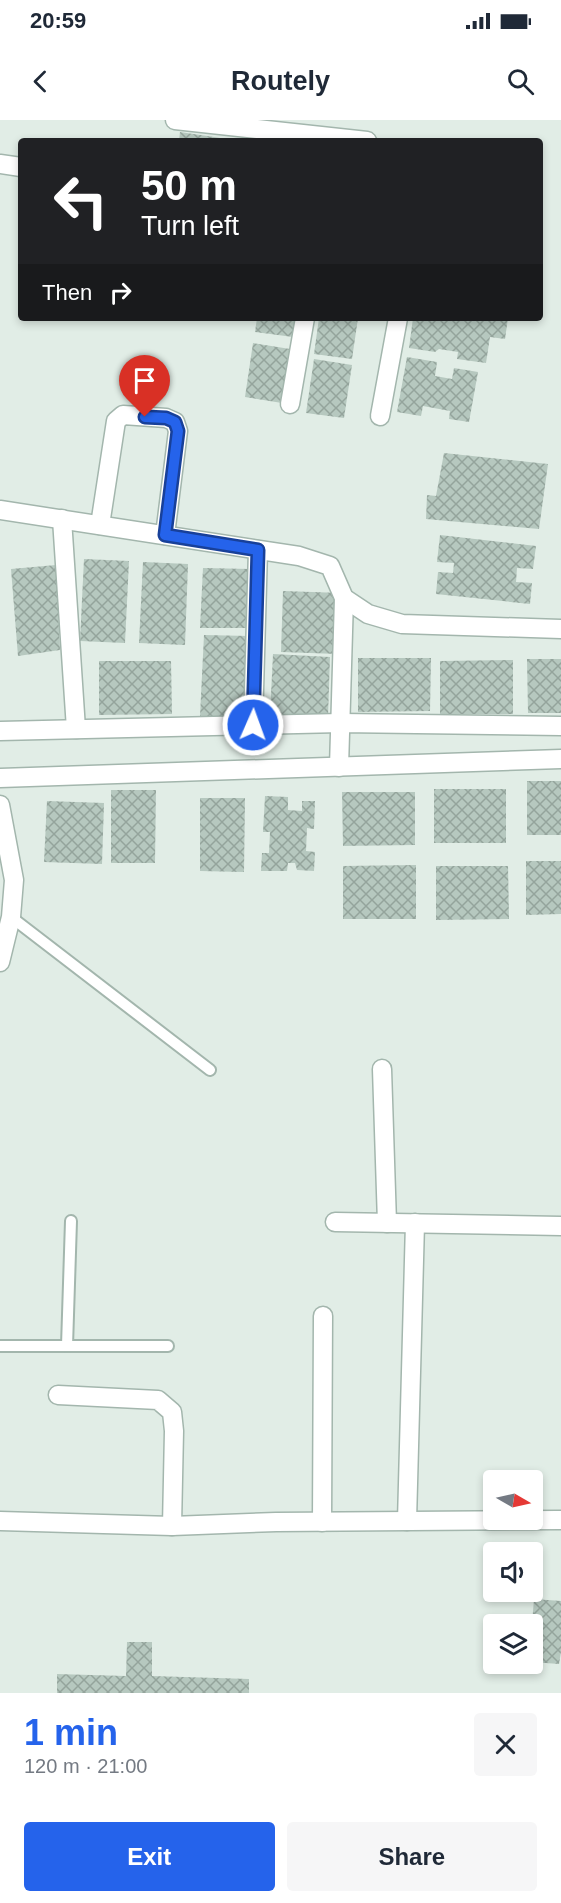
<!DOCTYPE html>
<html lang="en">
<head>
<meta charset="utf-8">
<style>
  body { margin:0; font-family:Arial,sans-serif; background:#f6f6f7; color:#1f2937; height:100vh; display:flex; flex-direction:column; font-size:22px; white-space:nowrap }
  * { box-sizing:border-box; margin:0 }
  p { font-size:20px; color:#747a83 }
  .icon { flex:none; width:33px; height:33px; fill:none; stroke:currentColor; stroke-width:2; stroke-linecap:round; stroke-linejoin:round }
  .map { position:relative; height:1573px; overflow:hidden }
  .side { display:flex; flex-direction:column; background:#fff; flex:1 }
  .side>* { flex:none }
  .hud { position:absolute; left:18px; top:18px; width:525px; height:183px; border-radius:6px; box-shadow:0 3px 9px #0003; background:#202124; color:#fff; overflow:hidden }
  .needle { width:39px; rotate:99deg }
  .tools { position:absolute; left:483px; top:1350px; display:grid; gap:12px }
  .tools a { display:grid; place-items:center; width:60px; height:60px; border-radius:6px; background:#fff; box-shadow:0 3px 9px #0003; font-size:30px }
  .pin { position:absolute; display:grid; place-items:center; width:51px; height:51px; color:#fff; margin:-62px -26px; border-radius:50% 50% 50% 0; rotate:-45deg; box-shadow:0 0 6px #0007 }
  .pin .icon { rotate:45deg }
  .me { position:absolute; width:66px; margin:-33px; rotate:2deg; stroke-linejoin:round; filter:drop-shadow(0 0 4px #0008) }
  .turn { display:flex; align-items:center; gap:21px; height:126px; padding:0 24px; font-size:27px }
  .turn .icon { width:78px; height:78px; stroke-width:2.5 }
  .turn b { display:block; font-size:42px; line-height:51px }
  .then { display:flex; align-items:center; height:57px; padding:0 24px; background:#0003; gap:12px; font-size:22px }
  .round { display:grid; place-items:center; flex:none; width:63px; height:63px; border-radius:6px; background:#f6f6f7 }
  .headline { display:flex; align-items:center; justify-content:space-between; height:102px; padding:0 24px }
  h1 { font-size:36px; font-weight:600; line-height:45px; color:#2563eb }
  .action { display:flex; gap:12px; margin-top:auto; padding:12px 24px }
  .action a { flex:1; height:69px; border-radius:6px; background:#2563eb; color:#fff; font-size:24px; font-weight:600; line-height:69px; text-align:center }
  .action a+a { background:#f6f6f7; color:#1f2937 }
  .status { display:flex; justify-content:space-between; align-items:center; height:42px; padding:0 30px; background:#fff; direction:ltr }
  .status svg { height:16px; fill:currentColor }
  header { display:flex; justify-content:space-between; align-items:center; height:78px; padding:0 24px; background:#fff; font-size:27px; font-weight:600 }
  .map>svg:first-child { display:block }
  .building { fill:url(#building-cross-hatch) }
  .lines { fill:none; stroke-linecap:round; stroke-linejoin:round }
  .lane-casing { stroke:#a3b6ad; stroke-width:14 }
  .street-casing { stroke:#a3b6ad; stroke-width:21 }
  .lane { stroke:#fff; stroke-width:10 }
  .street { stroke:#fff; stroke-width:18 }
  .route-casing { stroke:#184099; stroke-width:15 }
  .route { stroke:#2563eb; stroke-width:10 }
</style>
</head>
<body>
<div class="status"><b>20:59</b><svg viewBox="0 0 49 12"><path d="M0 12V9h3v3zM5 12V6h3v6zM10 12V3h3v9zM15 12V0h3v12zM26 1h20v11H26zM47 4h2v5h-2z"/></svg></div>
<header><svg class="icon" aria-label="back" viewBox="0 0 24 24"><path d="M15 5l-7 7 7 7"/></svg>Routely<svg class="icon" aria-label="search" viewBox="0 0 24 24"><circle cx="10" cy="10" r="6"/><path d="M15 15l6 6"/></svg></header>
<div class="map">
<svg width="561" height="1573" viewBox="0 0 561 1573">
  <defs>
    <pattern id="building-cross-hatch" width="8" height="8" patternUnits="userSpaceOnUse" patternTransform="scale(1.5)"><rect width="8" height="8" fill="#b6c8bf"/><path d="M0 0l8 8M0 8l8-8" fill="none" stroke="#94a49c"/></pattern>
  </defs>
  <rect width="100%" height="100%" fill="#e1ede6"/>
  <!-- building -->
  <g class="building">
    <polygon points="180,12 227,19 226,21 179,21"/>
    <polygon points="257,198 295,198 293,217 255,212"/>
    <polygon points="319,198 358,198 352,239 314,234"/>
    <polygon points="413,198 508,198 505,219 490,217 486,243 457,239 458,232 439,229 435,232 409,228"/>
    <polygon points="253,223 290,229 282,283 245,277"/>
    <polygon points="407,237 437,242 435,256 452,259 454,248 478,252 469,302 449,299 450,291 423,286 421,296 397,292"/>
    <polygon points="314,239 352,245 344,298 306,293"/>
    <polygon points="444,333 548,344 539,409 426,399 427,375 436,376"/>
    <polygon points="440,415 536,426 533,449 517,448 516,462 532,463 530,484 436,474 438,452 453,453 454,443 437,442"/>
    <polygon points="84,439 129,441 125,523 80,521"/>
    <polygon points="143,442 188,444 185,525 139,523"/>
    <polygon points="56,445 60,530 18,536 11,449"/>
    <polygon points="203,448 250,449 247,508 200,508"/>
    <polygon points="283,471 341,473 338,534 281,532"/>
    <polygon points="204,515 249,516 245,598 200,596"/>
    <polygon points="273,534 330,537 328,597 270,595"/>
    <polygon points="358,538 431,538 430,591 358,592"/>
    <polygon points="527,539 561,539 561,593 528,593"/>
    <polygon points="513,540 513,594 440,594 440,541"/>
    <polygon points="99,541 171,541 172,594 99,595"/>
    <rect x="527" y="661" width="34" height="54"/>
    <rect x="434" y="669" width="72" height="54"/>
    <polygon points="111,670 156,670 155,743 111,743"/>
    <polygon points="342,672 415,672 415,725 343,726"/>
    <polygon points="265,676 288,677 288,690 302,691 302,681 315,681 314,709 307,708 306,731 315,732 314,751 297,750 295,743 288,743 287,751 261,751 262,733 269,733 270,712 263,712"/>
    <polygon points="200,678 245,678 244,752 200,751"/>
    <polygon points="47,681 104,683 102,744 44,742"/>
    <polygon points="526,741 561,741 561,794 526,795"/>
    <polygon points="416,745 416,799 343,799 343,746"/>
    <polygon points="436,746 508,746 509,799 436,800"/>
    <polygon points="534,1479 561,1481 561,1532 559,1544 532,1542 532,1504"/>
    <polygon points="127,1522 152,1522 152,1556 249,1559 249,1573 57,1573 57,1554 126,1556"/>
  </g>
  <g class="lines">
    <defs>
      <g id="lane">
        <polyline points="11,797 210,950"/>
        <polyline points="0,1226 168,1226"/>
        <polyline points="67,1226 71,1101"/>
      </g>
      <g id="street">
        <polyline points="175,0 367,21"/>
        <polyline points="0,44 21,47"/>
        <polyline points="290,284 305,198"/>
        <polyline points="380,296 398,198"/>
        <polyline points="0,390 299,436 330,446 344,478 368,494 402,504 561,509"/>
        <polyline points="62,399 76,609"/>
        <polyline points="100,405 116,301 123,295 166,298 175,302 178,311 165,415"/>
        <polyline points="253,605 258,430"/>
        <polyline points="0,611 341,603 561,606"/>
        <polyline points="339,647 344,478"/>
        <polyline points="0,658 561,639"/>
        <polyline points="0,685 14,760 11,797 0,842"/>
        <polyline points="382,949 387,1103"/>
        <polyline points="335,1102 561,1106"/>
        <polyline points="58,1275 158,1280 172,1292 174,1311 172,1406"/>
        <polyline points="0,1401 172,1406 276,1402 561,1400"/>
        <polyline points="407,1401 415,1103"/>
        <polyline points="322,1402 323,1196"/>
      </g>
    </defs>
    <!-- lane casing -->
    <use href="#lane" class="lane-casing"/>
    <!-- street casing -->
    <use href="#street" class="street-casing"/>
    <!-- lane -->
    <use href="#lane" class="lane"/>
    <!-- street -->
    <use href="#street" class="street"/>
  </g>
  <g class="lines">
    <defs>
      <polyline id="route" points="145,297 166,298 175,302 178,311 165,415 258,430 253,605"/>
    </defs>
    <!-- route casing -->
    <use href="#route" class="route-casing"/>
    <!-- route -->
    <use href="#route" class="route"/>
  </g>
</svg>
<div class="tools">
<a><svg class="needle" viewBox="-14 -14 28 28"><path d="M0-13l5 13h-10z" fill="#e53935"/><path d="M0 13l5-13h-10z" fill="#747a83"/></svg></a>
<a><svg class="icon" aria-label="sound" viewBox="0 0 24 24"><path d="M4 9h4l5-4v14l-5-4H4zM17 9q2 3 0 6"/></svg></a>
<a><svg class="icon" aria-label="layers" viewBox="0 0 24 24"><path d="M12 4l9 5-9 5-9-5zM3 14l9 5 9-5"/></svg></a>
</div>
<div class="pin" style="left:145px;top:297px;background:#d93025"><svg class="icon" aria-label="arrive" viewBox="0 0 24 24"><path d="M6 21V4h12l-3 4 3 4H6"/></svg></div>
<svg class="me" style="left:253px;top:605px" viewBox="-20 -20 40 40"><circle r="17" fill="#2563eb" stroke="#fff" stroke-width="3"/><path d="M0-11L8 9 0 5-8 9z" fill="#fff"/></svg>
<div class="hud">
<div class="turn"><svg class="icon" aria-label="left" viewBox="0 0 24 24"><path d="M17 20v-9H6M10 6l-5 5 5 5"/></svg><div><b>50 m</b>Turn left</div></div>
<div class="then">Then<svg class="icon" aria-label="right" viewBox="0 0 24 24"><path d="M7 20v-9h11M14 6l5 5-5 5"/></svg></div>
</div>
</div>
<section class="side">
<div class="headline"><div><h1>1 min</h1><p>120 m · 21:00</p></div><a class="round"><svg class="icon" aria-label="close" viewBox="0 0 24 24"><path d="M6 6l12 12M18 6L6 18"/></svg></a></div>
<div class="action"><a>Exit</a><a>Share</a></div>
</section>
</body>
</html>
